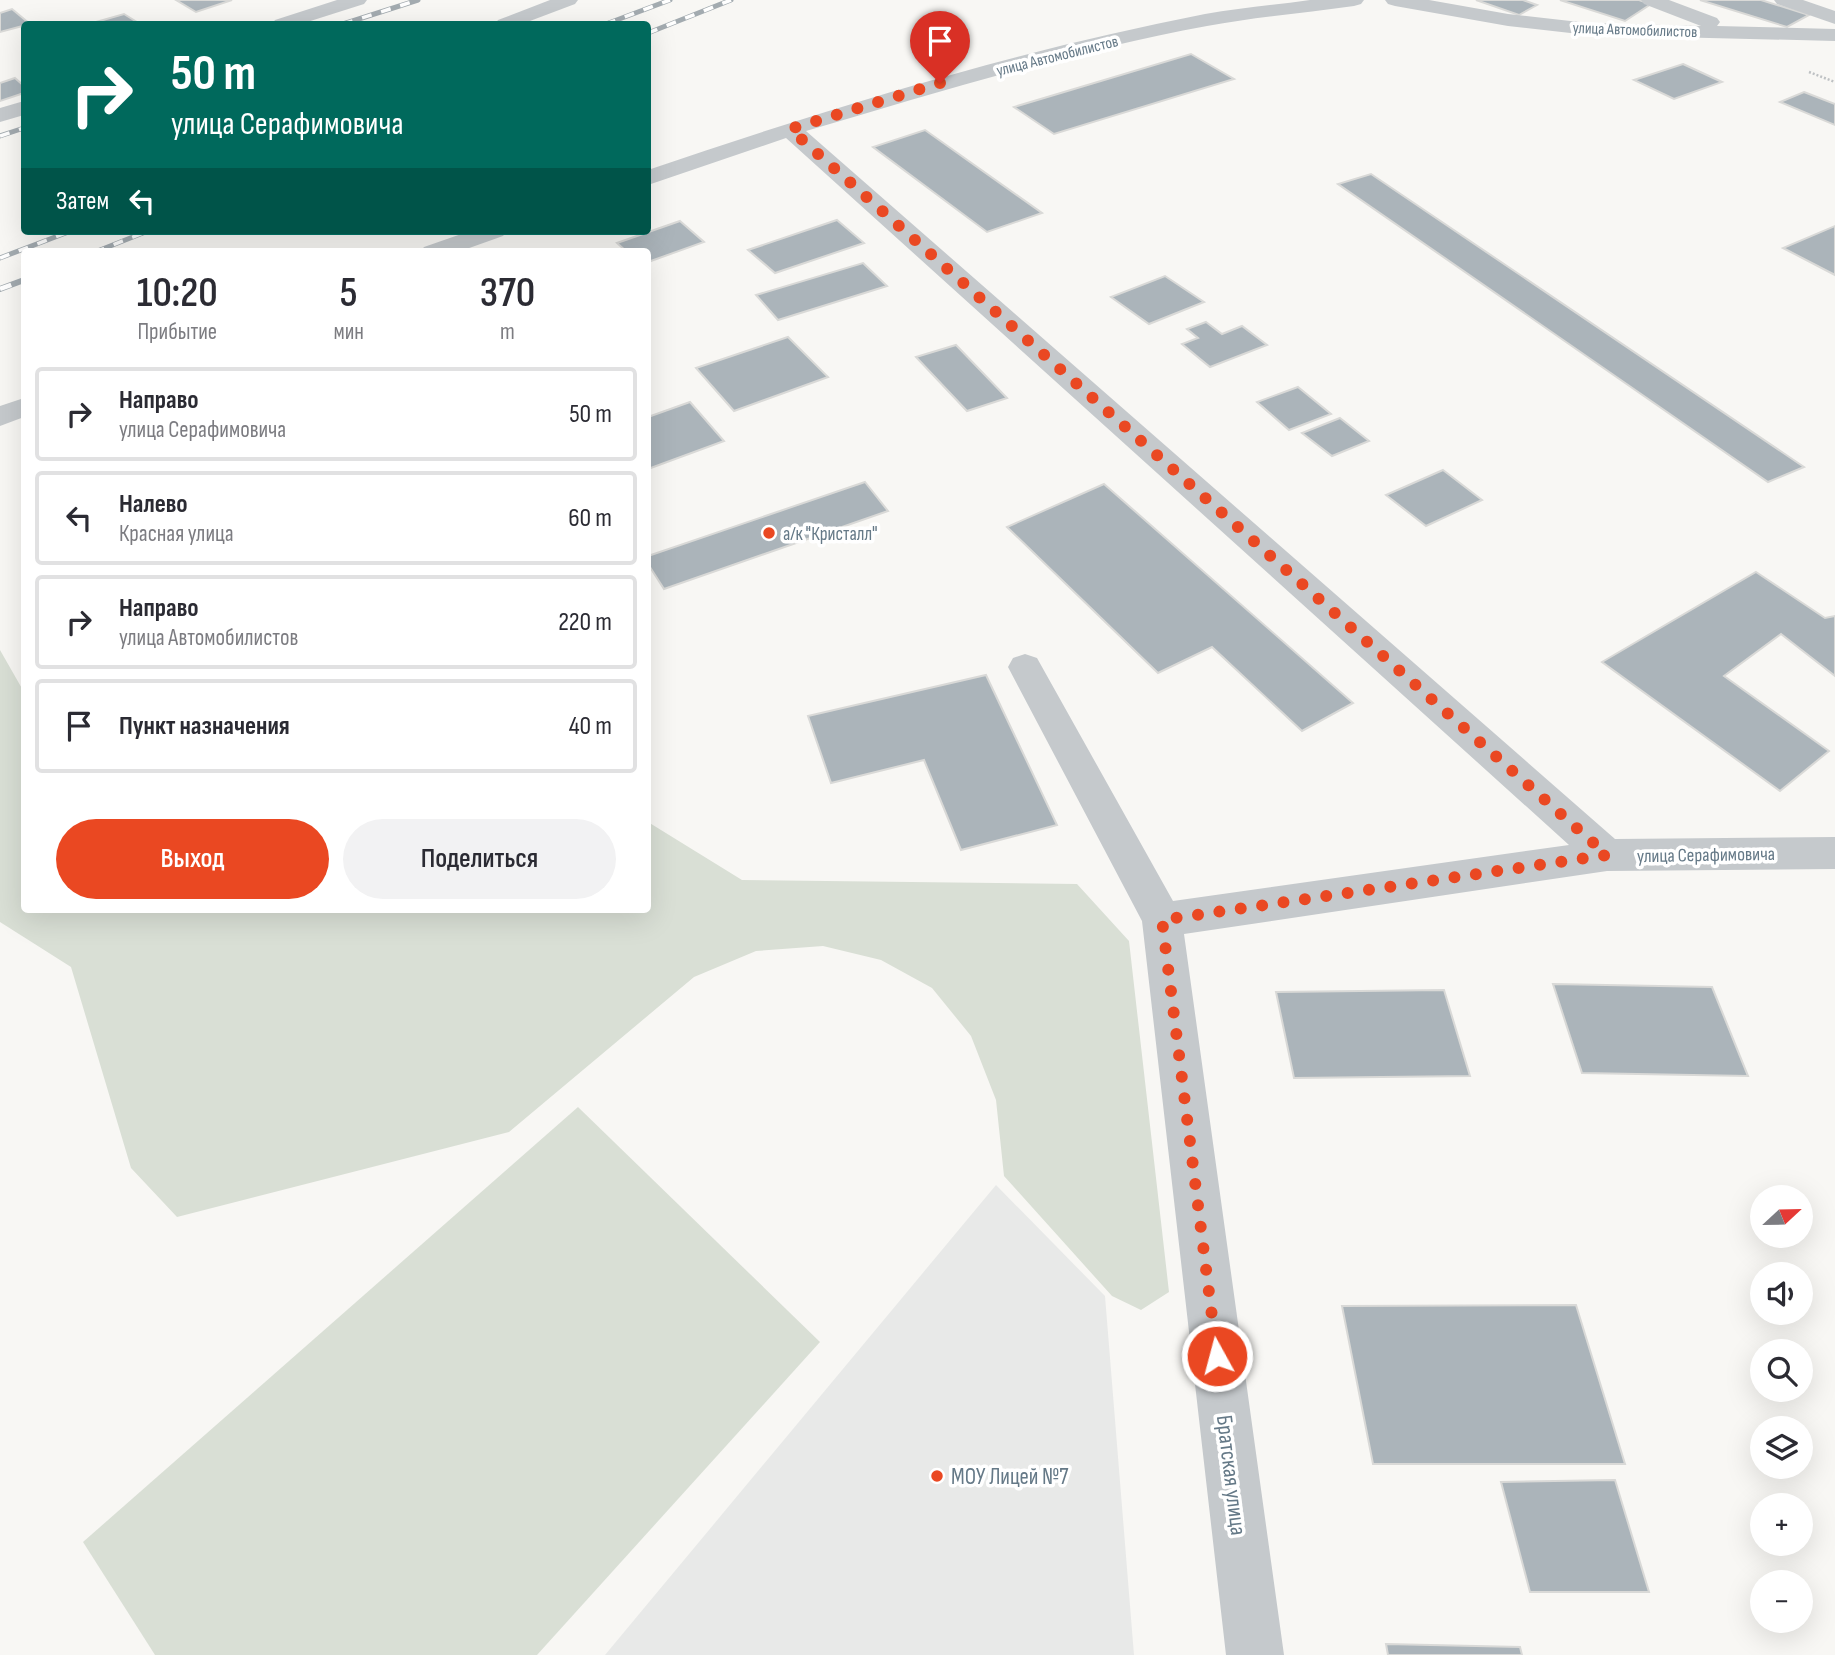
<!DOCTYPE html>
<html lang="ru">
<head>
<meta charset="utf-8">
<style>
  body { margin:0; font-family:"Sofia Sans Condensed",sans-serif; background:#f2f2f3; color:#2b2b33; height:100vh; display:flex; flex-direction:column; font-size:26px; white-space:nowrap }
  * { box-sizing:border-box; margin:0 }
  p { font-size:23px; color:#7c7c81 }
  .icon { flex:none; width:38px; height:38px; fill:none; stroke:currentColor; stroke-width:2; stroke-linecap:round; stroke-linejoin:round }
  .map { position:relative; flex:1; overflow:hidden }
  .side { position:absolute; left:21px; top:248px; width:630px; height:665px; display:flex; flex-direction:column; background:#fff; border-radius:7px; box-shadow:0 7px 28px #0002 }
  .side>* { flex:none }
  .hud { position:absolute; left:21px; top:21px; width:630px; height:214px; border-radius:7px; box-shadow:0 7px 28px #0002; background:#00695c; color:#fff; overflow:hidden }
  .needle { width:46px; rotate:68deg }
  .fabs { position:absolute; left:1750px; top:1185px; display:grid; gap:14px }
  .fabs a { display:grid; place-items:center; width:63px; height:63px; border-radius:50%; background:#fff; box-shadow:0 7px 28px #0002; font-size:35px }
  .pin { position:absolute; display:grid; place-items:center; width:60px; height:60px; color:#fff; margin:-72px -30px; border-radius:50% 50% 50% 0; rotate:-45deg; box-shadow:0 0 7px #0007 }
  .pin .icon { rotate:45deg }
  .me { position:absolute; width:77px; margin:-38px; rotate:353deg; stroke-linejoin:round; filter:drop-shadow(0 0 5px #0008) }
  .turn { display:flex; align-items:center; gap:24px; height:147px; padding:0 35px; font-size:32px }
  .turn .icon { width:91px; height:91px; stroke-width:2.5 }
  .turn b { display:block; font-size:49px; line-height:60px }
  .then { display:flex; align-items:center; height:66px; padding:0 35px; background:#0003; gap:14px; font-size:26px }
  .eta { display:flex; justify-content:space-evenly; align-items:center; height:119px; text-align:center }
  .eta b { font-size:42px; font-weight:600; line-height:49px }
  .primary-button { display:flex; gap:14px; margin-top:auto; padding:14px 35px }
  .primary-button a { flex:1; height:80px; border-radius:42px; background:#ea4822; color:#fff; font-size:28px; font-weight:600; line-height:80px; text-align:center }
  .primary-button a+a { background:#f2f2f3; color:#2b2b33 }
  ul { padding:0; list-style:none }
  li { display:flex; align-items:center; gap:21px; height:94px; margin:0 14px 10px; padding:0 21px; border:4px solid #e1e1e2; border-radius:7px }
  li div { flex:1 }
  li b { display:block; font-size:26px }
  li em { font-style:normal }
  .map>svg:first-child { display:block }
  .built { fill:#e8e9e8 }
  .green { fill:#d9dfd5 }
  .building { fill:#abb4ba; stroke:#d9d9d7; stroke-width:2 }
  .lines { fill:none; stroke-linecap:round; stroke-linejoin:round }
  .path { stroke:#bec1c3; stroke-width:2.5; stroke-dasharray:2 2; stroke-linecap:butt }
  .minor { fill:#c5c9cc; fill-rule:evenodd }
  .rail-far1-casing { stroke:#a3abb0; stroke-width:5 }
  .rail-casing { stroke:#a3abb0; stroke-width:6 }
  .rail-far1 { stroke:#fff; stroke-width:3.5; stroke-dasharray:10; stroke-linecap:butt }
  .rail { stroke:#fff; stroke-width:4.5; stroke-dasharray:12; stroke-linecap:butt }
  .route { stroke:#ea4822; stroke-width:12; stroke-dasharray:0 21.6 }
  .poi-dot { fill:#ea4822; stroke:#fff; stroke-width:2.5 }
  .labels { text-anchor:middle; stroke-width:7; stroke-linejoin:round; paint-order:stroke }
  .far-street-label { font-size:16px; fill:#657987; stroke:#fff }
  .poi-label { font-size:19px; fill:#657987; stroke:#fff; text-anchor:start }
  .street-label { font-size:19px; fill:#657987; stroke:#fff }
  .near-street-label { font-size:23px; fill:#657987; stroke:#fff }
  .near-poi-label { font-size:23px; fill:#657987; stroke:#fff; text-anchor:start }
</style>
</head>
<body>
<div class="map">
<svg width="1835" height="1655" viewBox="0 0 1835 1655">
  <rect width="100%" height="100%" fill="#f8f7f4"/>
  <!-- built -->
  <polygon class="built" points="996,1185 1105,1296 1134,1655 605,1655"/>
  <!-- green -->
  <g class="green">
    <polygon points="0,650 24,692 24,910 648,910 648,822 742,880 1077,884 1129,941 1169,1292 1141,1310 1112,1296 1004,1176 996,1100 971,1036 932,988 881,960 823,946 756,951 694,977 509,1132 177,1217 131,1168 71,967 0,922"/>
    <polygon points="578,1107 820,1342 537,1655 155,1655 83,1542"/>
  </g>
  <!-- building -->
  <g class="building">
    <polygon points="176,0 232,0 196,12"/>
    <polygon points="1476,0 1523,0 1537,5 1519,15"/>
    <polygon points="1560,0 1639,0 1651,4 1625,21"/>
    <polygon points="1700,0 1761,0 1809,15 1787,27"/>
    <polygon points="12,9 30,24 0,32 0,13"/>
    <polygon points="124,14 140,24 89,24"/>
    <polygon points="1191,54 1234,79 1054,134 1014,107"/>
    <polygon points="1683,64 1722,82 1674,99 1634,80"/>
    <polygon points="15,78 24,86 24,93 0,101 0,83"/>
    <polygon points="1804,92 1835,104 1835,125 1780,102"/>
    <polygon points="925,130 1042,213 987,232 873,147"/>
    <polygon points="1371,174 1804,467 1768,482 1338,184"/>
    <polygon points="837,220 864,243 775,273 748,250"/>
    <polygon points="680,221 704,242 648,262 648,252 627,252 617,243"/>
    <polygon points="1835,226 1835,275 1783,248"/>
    <polygon points="863,263 887,286 778,320 756,295"/>
    <polygon points="1165,276 1204,302 1149,324 1111,297"/>
    <polygon points="1206,322 1222,334 1242,326 1267,345 1210,367 1182,344 1198,338 1187,329"/>
    <polygon points="788,337 828,377 734,411 696,368"/>
    <polygon points="956,345 1007,398 967,411 916,357"/>
    <polygon points="1298,387 1331,414 1289,430 1257,402"/>
    <polygon points="690,402 724,441 648,469 648,417"/>
    <polygon points="1340,418 1369,441 1332,456 1302,433"/>
    <polygon points="1443,470 1482,500 1426,526 1386,495"/>
    <polygon points="865,482 888,511 664,589 648,564 648,556"/>
    <polygon points="1104,484 1353,703 1302,731 1212,647 1158,673 1007,527"/>
    <polygon points="1756,572 1825,618 1835,616 1835,676 1781,634 1724,676 1829,751 1780,791 1602,662"/>
    <polygon points="986,675 1057,825 961,850 924,760 831,783 808,716"/>
    <polygon points="1553,984 1712,987 1748,1076 1582,1073"/>
    <polygon points="1444,990 1470,1076 1294,1078 1276,992"/>
    <polygon points="1576,1305 1625,1464 1373,1464 1342,1306"/>
    <polygon points="1615,1480 1649,1592 1530,1592 1501,1482"/>
    <polygon points="1386,1644 1520,1647 1522,1655 1388,1655"/>
  </g>
  <g class="lines">
    <!-- path -->
    <polyline class="path" points="1809,72 1835,82"/>
    <!-- minor -->
    <g class="minor">
      <polygon points="337,0 367,0 364,4 301,24 272,24 275,20"/>
      <polygon points="550,0 578,0 575,4 522,24 495,24 498,20"/>
      <path d="M 1310,0 L 1364,0 L 1361,4 L 1354,6 C 1305,13 1255,17 1207,26 C 1071,51 938,92 806,131 L 1615,839 L 1835,837 L 1835,869 L 1607,871 L 1184,934 L 1284,1655 L 1226,1655 L 1142,921 L 1008,667 L 1013,658 L 1025,654 L 1037,658 L 1173,901 L 1569,845 L 786,138 L 648,185 L 648,170 C 830,108 1015,51 1205,14 C 1239,8 1275,5 1310,0 Z"/>
      <polygon points="1385,0 1429,0 1508,14 1588,23 1701,26 1644,4 1641,0 1669,0 1717,18 1720,22 1717,26 1835,29 1835,41 1588,35 1508,26 1395,6 1388,4"/>
      <polygon points="1774,0 1803,0 1835,11 1835,24 1777,4"/>
      <polygon points="24,101 24,115 0,122 0,108"/>
      <polygon points="470,231 507,231 503,236 458,252 420,252 424,247"/>
      <polygon points="24,398 24,417 0,426 0,406"/>
    </g>
    <defs>
      <g id="rail-far1">
        <polyline points="343,24 418,0"/>
        <polyline points="606,24 670,0"/>
        <polyline points="648,33 731,0"/>
        <polyline points="0,136 24,128"/>
        <polyline points="95,252 148,231"/>
        <polyline points="0,258 71,231"/>
      </g>
      <polyline id="rail" points="0,289 24,280"/>
    </defs>
    <!-- rail-far1 casing -->
    <use href="#rail-far1" class="rail-far1-casing"/>
    <!-- rail casing -->
    <use href="#rail" class="rail-casing"/>
    <!-- rail-far1 -->
    <use href="#rail-far1" class="rail-far1"/>
    <!-- rail -->
    <use href="#rail" class="rail"/>
  </g>
  <g class="lines">
    <!-- route -->
    <polyline class="route" points="940,83 790,129 1607,855 1162,920 1217,1356"/>
  </g>
  <!-- markers -->
  <g class="poi-dot">
    <circle cx="769" cy="533" r="7"/>
    <circle cx="937" cy="1476" r="7"/>
  </g>
  <g class="labels">
    <!-- far-street labels -->
    <g class="far-street-label">
      <text transform="translate(1635 29) rotate(2)" y="6">улица Автомобилистов</text>
      <text transform="translate(1057 55) rotate(-14)" y="6">улица Автомобилистов</text>
    </g>
    <!-- poi labels -->
    <g class="poi-label">
      <text x="783" y="540">а/к "Кристалл"</text>
    </g>
    <!-- street labels -->
    <g class="street-label">
      <text transform="translate(1706 854) rotate(-1)" y="7">улица Серафимовича</text>
    </g>
    <!-- near-street labels -->
    <g class="near-street-label">
      <text transform="translate(1232 1475) rotate(83)" y="8">Братская улица</text>
    </g>
    <!-- near-poi labels -->
    <g class="near-poi-label">
      <text x="951" y="1484">МОУ Лицей №7</text>
    </g>
  </g>
</svg>
<div class="fabs">
<a><svg class="needle" viewBox="-14 -14 28 28"><path d="M0-13l5 13h-10z" fill="#e53935"/><path d="M0 13l5-13h-10z" fill="#7c7c81"/></svg></a>
<a><svg class="icon" aria-label="sound" viewBox="0 0 24 24"><path d="M4 9h4l5-4v14l-5-4H4zM17 9q2 3 0 6"/></svg></a>
<a><svg class="icon" aria-label="search" viewBox="0 0 24 24"><circle cx="10" cy="10" r="6"/><path d="M15 15l6 6"/></svg></a>
<a><svg class="icon" aria-label="layers" viewBox="0 0 24 24"><path d="M12 4l9 5-9 5-9-5zM3 14l9 5 9-5"/></svg></a>
<a>+</a>
<a>−</a>
</div>
<div class="pin" style="left:940px;top:83px;background:#d93025"><svg class="icon" aria-label="arrive" viewBox="0 0 24 24"><path d="M6 21V4h12l-3 4 3 4H6"/></svg></div>
<svg class="me" style="left:1217px;top:1356px" viewBox="-20 -20 40 40"><circle r="17" fill="#ea4822" stroke="#fff" stroke-width="3"/><path d="M0-11L8 9 0 5-8 9z" fill="#fff"/></svg>
<div class="hud">
<div class="turn"><svg class="icon" aria-label="right" viewBox="0 0 24 24"><path d="M7 20v-9h11M14 6l5 5-5 5"/></svg><div><b>50 m</b>улица Серафимовича</div></div>
<div class="then">Затем<svg class="icon" aria-label="left" viewBox="0 0 24 24"><path d="M17 20v-9H6M10 6l-5 5 5 5"/></svg></div>
</div>
<section class="side">
<div class="eta">
<div><b>10:20</b><p>Прибытие</p></div>
<div><b>5</b><p>мин</p></div>
<div><b>370</b><p>m</p></div>
</div>
<ul>
<li><svg class="icon" aria-label="right" viewBox="0 0 24 24"><path d="M7 20v-9h11M14 6l5 5-5 5"/></svg><div><b>Направо</b><p>улица Серафимовича</p></div><em>50 m</em></li>
<li><svg class="icon" aria-label="left" viewBox="0 0 24 24"><path d="M17 20v-9H6M10 6l-5 5 5 5"/></svg><div><b>Налево</b><p>Красная улица</p></div><em>60 m</em></li>
<li><svg class="icon" aria-label="right" viewBox="0 0 24 24"><path d="M7 20v-9h11M14 6l5 5-5 5"/></svg><div><b>Направо</b><p>улица Автомобилистов</p></div><em>220 m</em></li>
<li><svg class="icon" aria-label="arrive" viewBox="0 0 24 24"><path d="M6 21V4h12l-3 4 3 4H6"/></svg><div><b>Пункт назначения</b></div><em>40 m</em></li>
</ul>
<div class="primary-button"><a>Выход</a><a>Поделиться</a></div>
</section>
</div>
</body>
</html>
